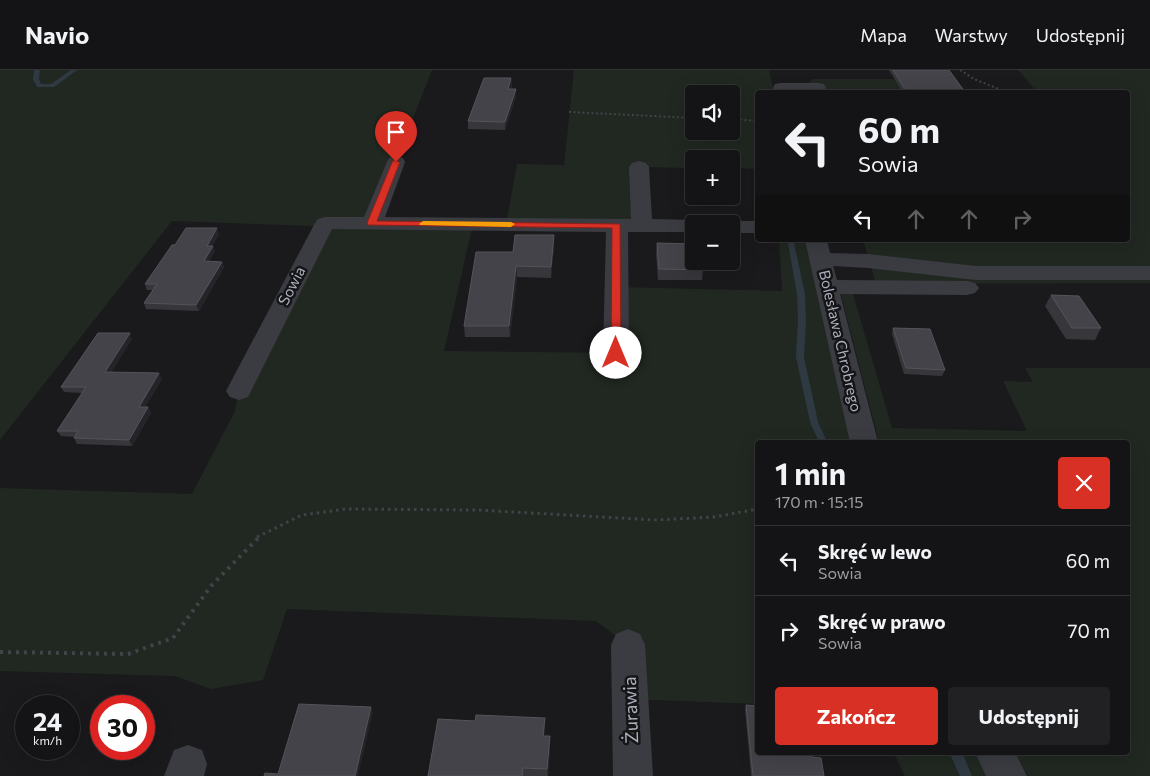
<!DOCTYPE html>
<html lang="pl">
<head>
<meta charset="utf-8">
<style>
  body { margin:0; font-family:Commissioner,sans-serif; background:#212123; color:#f1f3f6; height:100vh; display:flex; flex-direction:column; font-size:19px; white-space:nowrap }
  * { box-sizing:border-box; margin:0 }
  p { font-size:16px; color:#9d9ea1 }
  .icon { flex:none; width:28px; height:28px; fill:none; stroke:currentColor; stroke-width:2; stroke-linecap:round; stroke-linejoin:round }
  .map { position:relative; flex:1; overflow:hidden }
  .sheet { position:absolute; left:755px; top:370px; width:375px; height:315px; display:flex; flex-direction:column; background:#141416; border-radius:5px; box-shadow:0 5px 20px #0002,0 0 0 1px #333335 }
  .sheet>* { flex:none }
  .hud { position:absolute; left:755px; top:20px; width:375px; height:152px; border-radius:5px; box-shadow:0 5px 20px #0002,0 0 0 1px #333335; background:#141416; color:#f1f3f6; overflow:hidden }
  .buttons { position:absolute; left:685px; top:15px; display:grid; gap:10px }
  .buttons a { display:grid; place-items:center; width:55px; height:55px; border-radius:5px; background:#141416; box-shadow:0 5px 20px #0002,0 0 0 1px #333335; font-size:25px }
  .speed { position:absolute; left:15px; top:625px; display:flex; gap:10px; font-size:25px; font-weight:700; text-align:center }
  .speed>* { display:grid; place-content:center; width:65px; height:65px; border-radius:50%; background:#141416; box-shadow:0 5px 20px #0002,0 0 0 1px #333335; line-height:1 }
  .speed small { font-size:12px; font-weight:400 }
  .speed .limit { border:8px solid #d22; background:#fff; color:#111 }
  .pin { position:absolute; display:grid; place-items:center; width:42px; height:42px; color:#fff; margin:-51px -21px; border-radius:50% 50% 50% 0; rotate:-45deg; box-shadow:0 0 5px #0007 }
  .pin .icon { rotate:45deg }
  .me { position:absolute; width:55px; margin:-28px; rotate:0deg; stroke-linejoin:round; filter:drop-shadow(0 0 4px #0008) }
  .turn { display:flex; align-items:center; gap:18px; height:105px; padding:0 20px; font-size:22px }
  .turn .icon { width:65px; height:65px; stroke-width:2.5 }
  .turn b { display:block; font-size:35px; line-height:42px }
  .lanes { display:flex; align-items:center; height:48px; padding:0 20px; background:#0003; justify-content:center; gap:25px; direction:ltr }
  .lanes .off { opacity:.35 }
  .round { display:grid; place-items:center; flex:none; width:52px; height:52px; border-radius:5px; background:#212123 }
  .head { display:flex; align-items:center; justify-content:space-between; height:85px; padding:0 20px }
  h1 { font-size:30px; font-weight:700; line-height:38px }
  .cta { display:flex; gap:10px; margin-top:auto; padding:10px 20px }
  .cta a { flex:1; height:58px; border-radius:5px; background:#d93025; color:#fff; font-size:20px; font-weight:700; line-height:58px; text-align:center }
  .cta a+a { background:#212123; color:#f1f3f6 }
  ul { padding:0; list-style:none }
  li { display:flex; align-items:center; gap:15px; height:70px; padding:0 20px; border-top:1px solid #333335 }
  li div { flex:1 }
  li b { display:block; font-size:19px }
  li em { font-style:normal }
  header { display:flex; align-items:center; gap:30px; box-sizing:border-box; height:70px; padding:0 25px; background:#141416; border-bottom:1px solid #333335 }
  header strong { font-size:24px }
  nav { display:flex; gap:28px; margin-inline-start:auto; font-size:18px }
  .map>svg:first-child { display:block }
  .green { fill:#202821; fill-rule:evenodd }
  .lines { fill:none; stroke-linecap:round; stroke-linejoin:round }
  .stream { fill:#2f3942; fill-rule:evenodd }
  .path-far2 { stroke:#414349; stroke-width:2; stroke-dasharray:2 2.5; stroke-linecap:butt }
  .path-far1 { stroke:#414349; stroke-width:3; stroke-dasharray:2.5 4; stroke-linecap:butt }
  .path { stroke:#414349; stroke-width:4; stroke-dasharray:3 5; stroke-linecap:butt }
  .minor { fill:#3b3c42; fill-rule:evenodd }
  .wall { fill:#36363b }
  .shaded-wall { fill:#252529 }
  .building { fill:#434349; stroke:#53555b }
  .route { fill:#d93025; stroke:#8d1f18 }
  .slow { fill:#f59e0b }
  .labels { text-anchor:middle; stroke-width:5; stroke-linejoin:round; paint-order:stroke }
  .street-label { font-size:15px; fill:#acb1bd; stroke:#151518 }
  .near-street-label { font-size:18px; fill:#acb1bd; stroke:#151518 }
</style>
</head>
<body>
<header>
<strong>Navio</strong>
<nav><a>Mapa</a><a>Warstwy</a><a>Udostępnij</a></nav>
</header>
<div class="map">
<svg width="1150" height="706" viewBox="0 0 1150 706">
  <rect width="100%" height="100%" fill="#1a1a1d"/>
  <!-- green -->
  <g class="green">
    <polygon points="0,0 432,0 372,153 473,154 444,281 616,283 616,217 782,221 779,170 806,170 851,372 758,372 757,634 630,629 628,575 596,551 287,539 263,610 211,619 175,606 0,601 0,418 192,424 235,341 239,321 324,153 313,156 172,151 0,370"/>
    <path d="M 574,0 L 769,0 L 774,22 L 758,22 L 757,99 L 731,98 L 731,89 L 694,89 L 694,98 L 639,97 L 642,156 L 506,154 L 517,94 L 564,95 ZM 694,24 L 731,24 L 731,61 L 694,61 Z"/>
    <polygon points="1018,0 1150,0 1150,213 876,214 863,170 1128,170 1128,22 1037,22"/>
    <polygon points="814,9 913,9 919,22 804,22 803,16"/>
    <polygon points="839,217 851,217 892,358 1027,361 1003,311 1033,312 1025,298 1150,298 1150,706 1028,706 1015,683 1128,682 1128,372 879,372"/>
    <polygon points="894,683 976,683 989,706 905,706"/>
  </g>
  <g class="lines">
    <!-- stream -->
    <g class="stream">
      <polygon points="34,0 40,0 39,9 41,14 51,14 71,0 77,0 54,17 37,17 33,9"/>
      <polygon points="791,171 794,173 805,224 806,250 804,287 818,352 827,372 819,372 810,352 796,287 798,250 797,224 788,173"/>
      <polygon points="949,682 962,682 972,706 960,706"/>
    </g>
    <!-- path-far2 -->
    <g class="path-far2">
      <polyline points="960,0 974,9 1006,22"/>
      <polyline points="569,42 694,48"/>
      <polyline points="731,49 758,51"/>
    </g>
    <!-- path-far1 -->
    <polyline class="path-far1" points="257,467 302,445 346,439 478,440 655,450 714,447 758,439"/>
    <!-- path -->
    <polyline class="path" points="0,582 128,584 173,568 211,516 260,466"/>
    <!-- minor -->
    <g class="minor">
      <polygon points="781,13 818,13 824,14 826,18 820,22 775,22 773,18 775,14"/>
      <polygon points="396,86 403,88 405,92 385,147 631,149 629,97 632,93 639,91 646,93 649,97 652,149 694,150 703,154 694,154 694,162 628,162 629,283 625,289 616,291 607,289 603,283 606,162 332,159 248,327 239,330 230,327 226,321 315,153 318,149 325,147 364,147 387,92 389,88"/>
      <polygon points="731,151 758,151 758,163 731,163 731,154 723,154"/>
      <polygon points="805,170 827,170 830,183 868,184 976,196 1150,196 1150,210 976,210 868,198 833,196 837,210 967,211 975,213 979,218 975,223 967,225 840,224 878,372 850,372"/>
      <polygon points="628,559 640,564 645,575 653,706 613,706 611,575 616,564"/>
      <polygon points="188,675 202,680 207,694 204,706 164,706 174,680"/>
      <polygon points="975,682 1015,682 1027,706 986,706"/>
    </g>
  </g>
  <!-- wall -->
  <g class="wall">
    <polygon points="889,0 949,0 965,22 903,22"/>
    <polygon points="511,8 512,16 511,19 516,27 505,60 468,59 468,51"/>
    <polygon points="685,98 716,129 715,135 687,134 685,104"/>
    <polygon points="219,164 212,176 215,181 209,191 222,192 224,197 199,241 146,239 144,233 153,220 147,220 145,214 175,175"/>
    <polygon points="657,173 703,200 702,210 658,210 656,184"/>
    <polygon points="554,176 551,208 517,207 510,267 465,267 464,256 513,182"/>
    <polygon points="1051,225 1101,258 1095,270 1066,269 1045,236"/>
    <polygon points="893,258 945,300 942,306 904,304 892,264"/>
    <polygon points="132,269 111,302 162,309 145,337 148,337 151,343 132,376 77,374 74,368 75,367 61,366 57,361 82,323 64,322 61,317"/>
    <polygon points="746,635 812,687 824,706 751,706 745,640"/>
    <polygon points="545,648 545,658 544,666 550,666 550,676 548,706 428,706 475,651"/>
  </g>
  <!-- shaded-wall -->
  <g class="shaded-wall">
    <polygon points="511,8 512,16 508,27 508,19"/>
    <polygon points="516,19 516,27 505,60 505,52"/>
    <polygon points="217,158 219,164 209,181 207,176"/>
    <polygon points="554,165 554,176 551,208 551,197"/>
    <polygon points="213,176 215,181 206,197 204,191"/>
    <polygon points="222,192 224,197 199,241 196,235"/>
    <polygon points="516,196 517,207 510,267 509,256"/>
    <polygon points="130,263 132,269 108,307 105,302"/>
    <polygon points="159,303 162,309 142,342 139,337"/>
    <polygon points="148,337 151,343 132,376 129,370"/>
    <polygon points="371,637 373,642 358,706 355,706"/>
    <polygon points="545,648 545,658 543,676 543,666"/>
    <polygon points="550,666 550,676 548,706 547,699"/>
  </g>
  <!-- building -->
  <g class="building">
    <polygon points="893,0 949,0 965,22 907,22"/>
    <polygon points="484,8 511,8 508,19 516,19 505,52 468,51"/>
    <polygon points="685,98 694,99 694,126 715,126 716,129 688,129"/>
    <polygon points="186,158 217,158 207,176 213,176 204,191 222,192 196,235 144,233 157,214 145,214 172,175 175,175"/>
    <polygon points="515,165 554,165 551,197 516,196 509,256 464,256 476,182 513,182"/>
    <polygon points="657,173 694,174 694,191 702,191 703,200 659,199"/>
    <polygon points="1051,225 1079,226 1101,258 1072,258"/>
    <polygon points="893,258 930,259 945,300 906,298"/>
    <polygon points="98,263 130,263 105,302 159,303 139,337 148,337 129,370 74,368 78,361 57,361 86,317 61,317"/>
    <polygon points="299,634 371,637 355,706 264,706 265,703 278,704"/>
    <polygon points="746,635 758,636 758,682 811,682 812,687 821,688 824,706 753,706"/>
    <polygon points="476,645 545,648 543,666 550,666 547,699 523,698 522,706 428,706 438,649 475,651"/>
  </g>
  <!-- route -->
  <polygon class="route" points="393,90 400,92 377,151 620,154 621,283 620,286 616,287 611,283 612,158 368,155 367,153"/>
  <!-- slow -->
  <polygon class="slow" points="423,151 511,152 515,154 511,157 420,155 419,154"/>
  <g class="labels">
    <!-- street labels -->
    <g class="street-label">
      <text transform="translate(292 216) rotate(-63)" y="5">Sowia</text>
      <text transform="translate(840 271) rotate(77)" y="5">Bolesława Chrobrego</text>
    </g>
    <!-- near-street labels -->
    <g class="near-street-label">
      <text transform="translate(631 640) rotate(-92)" y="6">Żurawia</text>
    </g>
  </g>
</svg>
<div class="buttons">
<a><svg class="icon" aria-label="sound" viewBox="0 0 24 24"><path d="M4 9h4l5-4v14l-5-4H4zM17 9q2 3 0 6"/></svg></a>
<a>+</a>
<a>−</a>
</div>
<div class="speed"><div>24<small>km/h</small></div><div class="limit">30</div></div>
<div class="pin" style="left:396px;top:92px;background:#d93025"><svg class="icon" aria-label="arrive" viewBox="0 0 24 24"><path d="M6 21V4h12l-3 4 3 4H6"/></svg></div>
<svg class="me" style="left:616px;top:283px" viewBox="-20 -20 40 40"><circle r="19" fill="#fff"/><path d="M0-13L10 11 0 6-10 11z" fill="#d93025"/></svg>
<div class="hud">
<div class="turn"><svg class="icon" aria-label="left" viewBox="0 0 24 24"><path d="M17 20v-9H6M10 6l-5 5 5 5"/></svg><div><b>60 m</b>Sowia</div></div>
<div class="lanes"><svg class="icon" aria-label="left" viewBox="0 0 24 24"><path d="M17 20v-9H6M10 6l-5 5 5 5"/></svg><svg class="icon off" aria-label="ahead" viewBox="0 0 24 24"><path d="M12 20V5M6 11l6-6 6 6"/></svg><svg class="icon off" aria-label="ahead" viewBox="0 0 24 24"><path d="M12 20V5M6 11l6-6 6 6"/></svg><svg class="icon off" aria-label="right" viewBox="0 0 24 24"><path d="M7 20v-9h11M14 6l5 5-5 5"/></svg></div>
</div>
<section class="sheet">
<div class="head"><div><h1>1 min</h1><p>170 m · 15:15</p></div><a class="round" style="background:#d93025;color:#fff"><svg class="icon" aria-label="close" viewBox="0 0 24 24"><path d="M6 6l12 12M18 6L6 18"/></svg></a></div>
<ul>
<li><svg class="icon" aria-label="left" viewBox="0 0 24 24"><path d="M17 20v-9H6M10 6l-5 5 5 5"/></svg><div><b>Skręć w lewo</b><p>Sowia</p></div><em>60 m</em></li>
<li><svg class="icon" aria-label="right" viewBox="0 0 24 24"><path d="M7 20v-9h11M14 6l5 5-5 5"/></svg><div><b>Skręć w prawo</b><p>Sowia</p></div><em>70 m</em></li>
</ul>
<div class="cta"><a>Zakończ</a><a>Udostępnij</a></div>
</section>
</div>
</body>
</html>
